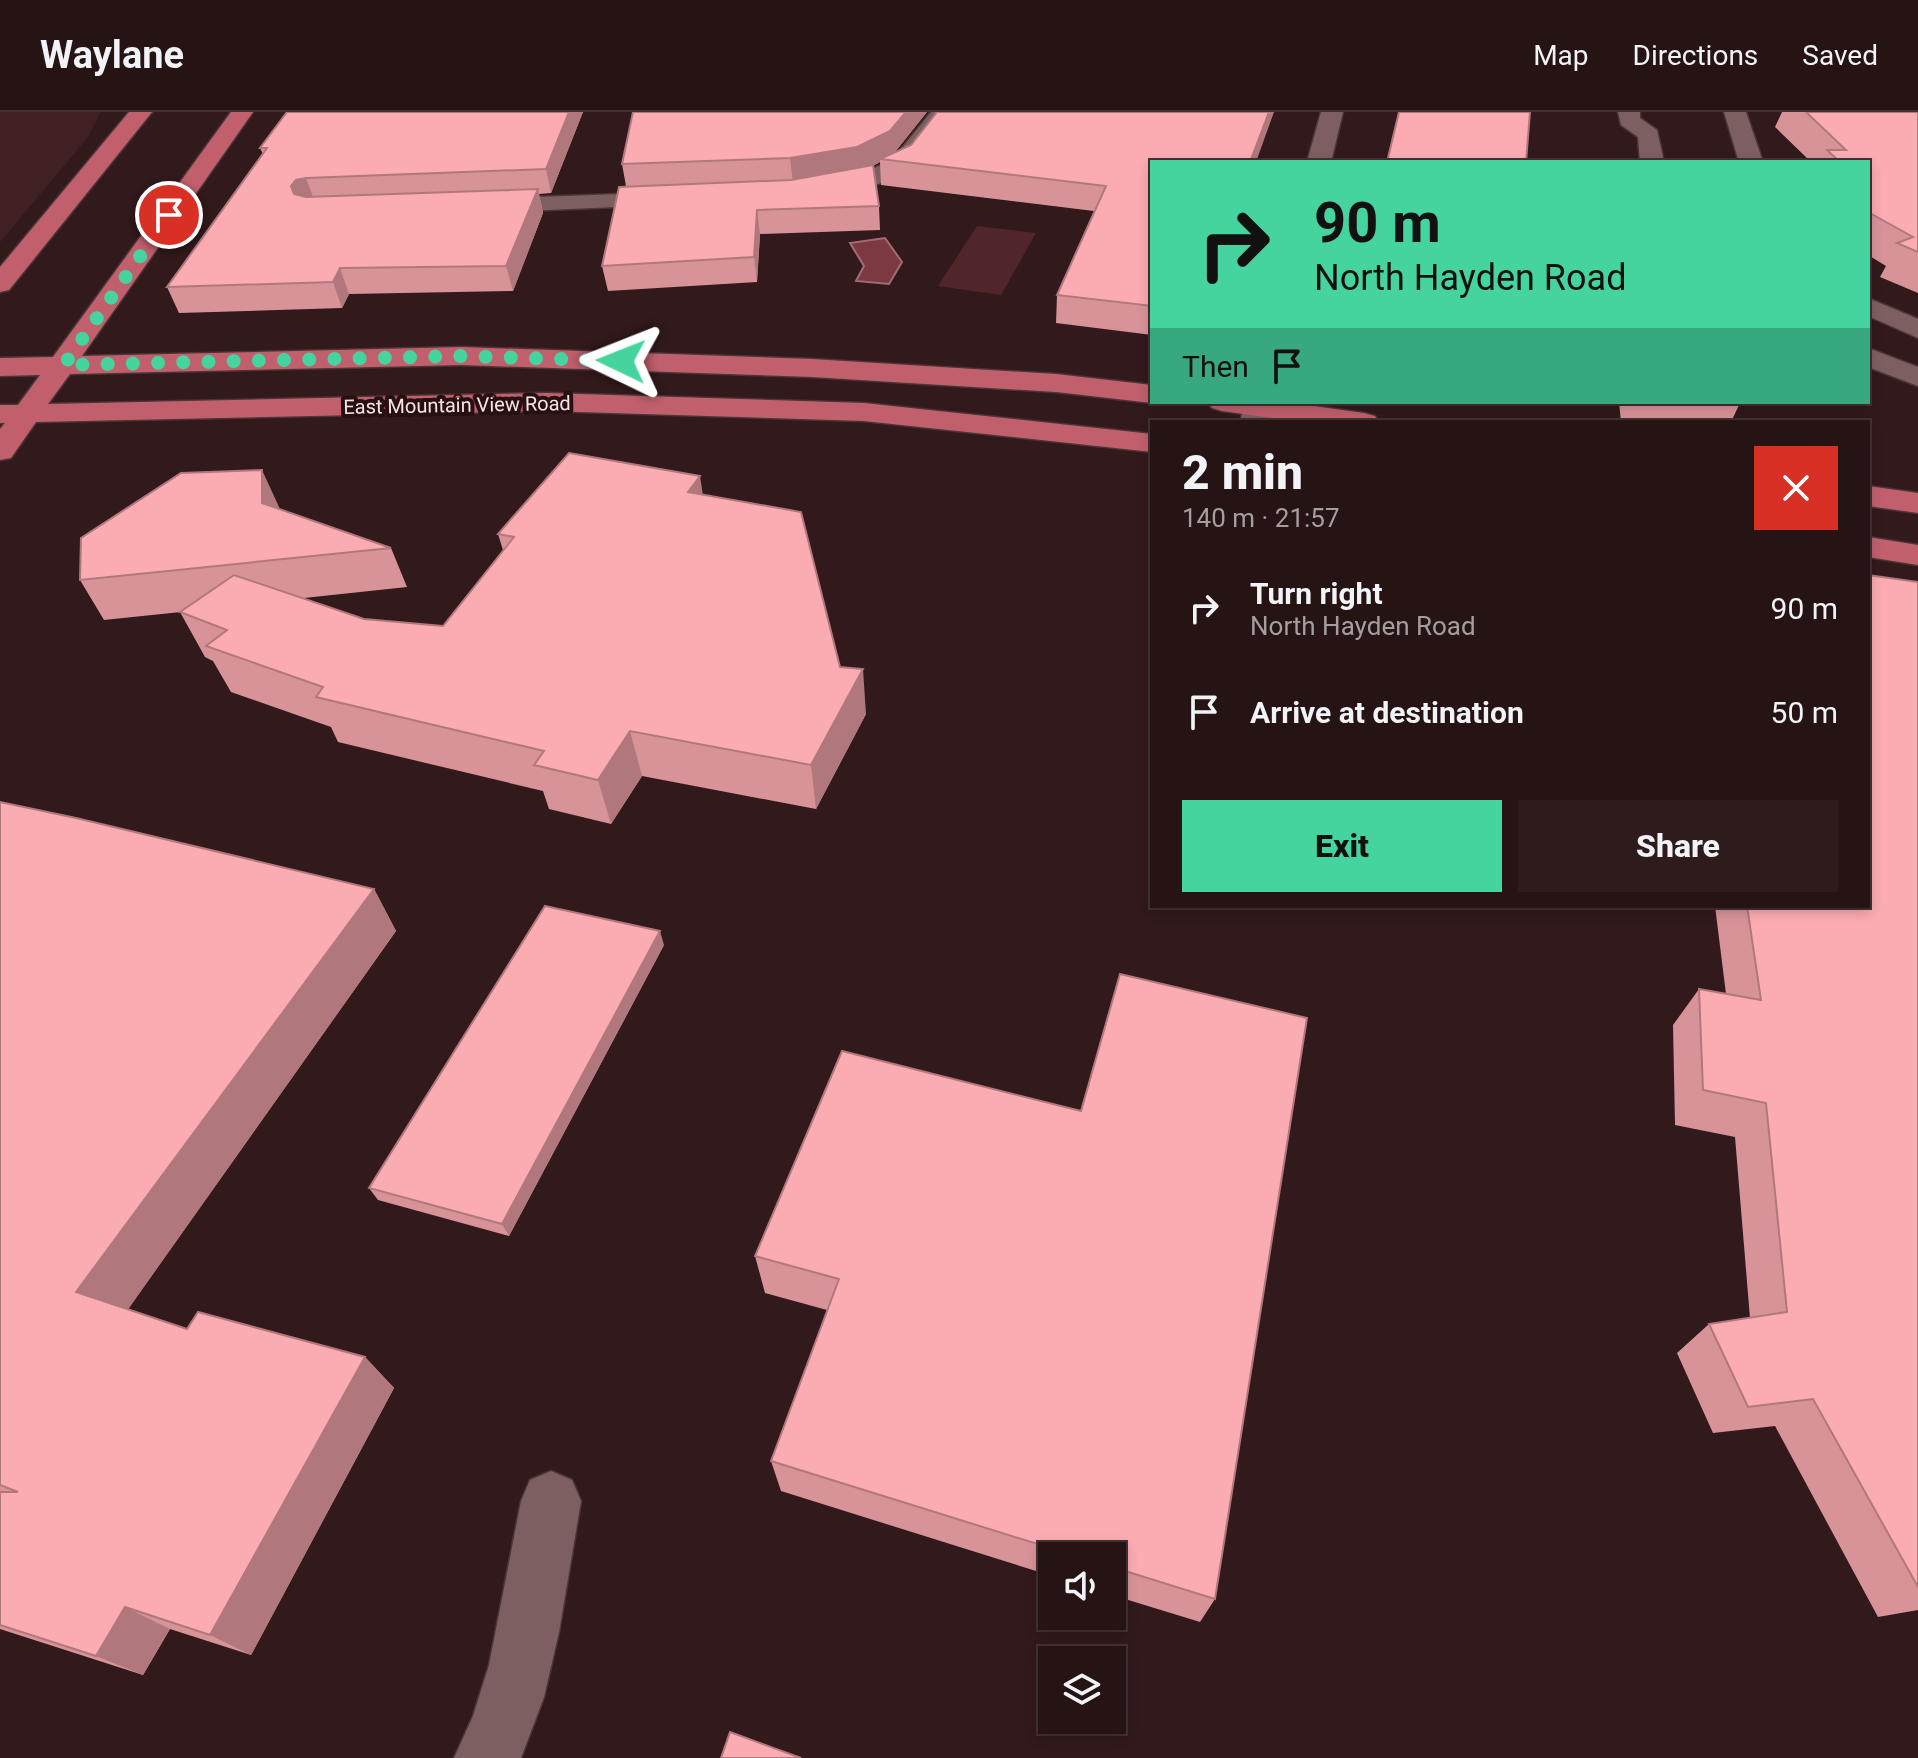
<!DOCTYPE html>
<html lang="en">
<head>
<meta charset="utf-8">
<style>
  body { margin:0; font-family:Roboto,sans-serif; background:#2e1c1d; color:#f1f3f6; height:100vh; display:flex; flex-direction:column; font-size:30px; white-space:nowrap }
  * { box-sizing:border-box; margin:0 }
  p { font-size:26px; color:#a49ea0 }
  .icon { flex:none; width:44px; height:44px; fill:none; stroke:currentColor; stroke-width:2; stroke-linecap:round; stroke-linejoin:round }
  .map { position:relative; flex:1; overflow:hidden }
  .sheet { position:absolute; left:1150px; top:308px; width:720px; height:488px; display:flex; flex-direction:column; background:#261314; border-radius:0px; box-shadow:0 4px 12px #0003,0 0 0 2px #423234 }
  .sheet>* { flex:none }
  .hud { position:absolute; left:1150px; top:48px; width:720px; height:244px; border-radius:0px; box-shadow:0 4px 12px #0003,0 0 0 2px #423234; background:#46d49e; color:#111; overflow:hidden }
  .tools { position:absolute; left:1038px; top:1430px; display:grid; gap:16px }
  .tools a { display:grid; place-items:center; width:88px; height:88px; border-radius:0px; background:#261314; box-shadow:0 4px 12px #0003,0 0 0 2px #423234; font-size:40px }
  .pin { position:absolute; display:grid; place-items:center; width:68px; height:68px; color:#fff; margin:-34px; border:4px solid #fff; border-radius:50%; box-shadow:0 2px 8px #0007 }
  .me { position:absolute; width:88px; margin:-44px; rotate:272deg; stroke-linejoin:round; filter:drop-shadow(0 0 6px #0008) }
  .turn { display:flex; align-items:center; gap:28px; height:168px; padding:0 32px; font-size:36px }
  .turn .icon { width:104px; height:104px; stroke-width:2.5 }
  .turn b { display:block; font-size:56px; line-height:68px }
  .then { display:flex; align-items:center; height:76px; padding:0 32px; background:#0003; gap:16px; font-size:30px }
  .round { display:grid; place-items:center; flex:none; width:84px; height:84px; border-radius:0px; background:#2e1c1d }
  .head { display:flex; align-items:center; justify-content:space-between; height:136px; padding:0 32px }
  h1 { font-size:48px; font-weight:800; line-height:60px }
  .primary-button { display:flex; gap:16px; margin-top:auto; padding:16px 32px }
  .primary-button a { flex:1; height:92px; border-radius:0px; background:#46d49e; color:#111; font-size:32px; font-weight:800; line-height:92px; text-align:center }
  .primary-button a+a { background:#2e1c1d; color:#f1f3f6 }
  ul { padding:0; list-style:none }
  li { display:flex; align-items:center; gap:24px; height:104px; padding:0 32px }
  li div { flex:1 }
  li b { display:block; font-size:30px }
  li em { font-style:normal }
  header { display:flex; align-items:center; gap:48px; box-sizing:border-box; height:112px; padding:0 40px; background:#261314; border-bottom:2px solid #423234 }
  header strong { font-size:38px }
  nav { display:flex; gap:44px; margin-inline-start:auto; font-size:28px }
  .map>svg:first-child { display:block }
  .built { fill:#412024 }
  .green { fill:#51262b }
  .water { fill:#7d3942; stroke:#a16c73; stroke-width:2 }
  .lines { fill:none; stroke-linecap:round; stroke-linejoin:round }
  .minor-casing { stroke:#4a3537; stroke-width:3 }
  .major-casing { stroke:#4a3537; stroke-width:3 }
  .minor { fill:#7e5f61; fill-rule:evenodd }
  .major { fill:#c15f6d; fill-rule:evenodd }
  .wall { fill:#d89399 }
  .shaded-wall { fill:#b0787d }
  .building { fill:#fbabb2; stroke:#b0787d; stroke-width:2 }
  .route { stroke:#46d49e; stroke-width:14; stroke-dasharray:0 25.2 }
  .labels { text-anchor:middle; stroke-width:8; stroke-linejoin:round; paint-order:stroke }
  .far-street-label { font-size:20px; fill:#f6e3e4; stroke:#280f12 }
</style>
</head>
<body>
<header>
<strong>Waylane</strong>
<nav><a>Map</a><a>Directions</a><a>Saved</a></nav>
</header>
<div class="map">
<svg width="1918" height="1646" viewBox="0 0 1918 1646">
  <rect width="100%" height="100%" fill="#32191b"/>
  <!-- built -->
  <polygon class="built" points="0,0 101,0 88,25 0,130"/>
  <!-- green -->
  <polygon class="green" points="977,114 1036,121 1001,183 938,174"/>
  <!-- water -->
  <polygon class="water" points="885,126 902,150 889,172 856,169 864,154 850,131"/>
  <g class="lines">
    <defs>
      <g id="minor">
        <path d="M 931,0 L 953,0 C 921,46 904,70 846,81 C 833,83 821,87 809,84 L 805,79 L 809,74 L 858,64 L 893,47 Z"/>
        <polygon points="1321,0 1343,0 1331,50 1307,50"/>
        <polygon points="1618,0 1640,0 1640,6 1657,18 1664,50 1640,50 1638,25 1621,13"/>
        <polygon points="1724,0 1746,0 1763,50 1739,50"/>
        <polygon points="676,80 685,82 688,87 685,92 481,101 472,99 469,94 472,89 481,87"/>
        <polygon points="1868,186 1918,207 1918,226 1868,204"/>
        <polygon points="1868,236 1918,255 1918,274 1868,255"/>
        <polygon points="1245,290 1275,290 1270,310 1240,310"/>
        <polygon points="551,1359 572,1368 581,1389 559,1520 544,1585 521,1646 454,1646 473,1604 489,1553 521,1389 530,1368"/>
      </g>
      <g id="major">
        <polygon points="129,0 152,0 9,178 0,180 0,155"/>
        <polygon points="231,0 253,0 82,244 462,235 812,247 1056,262 1152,273 1152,290 1155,290 1152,291 1056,280 812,265 462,253 70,262 48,292 547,281 864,291 1152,322 1152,340 864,309 547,299 36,310 11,346 0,348 0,317 5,311 0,311 0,293 18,293 40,263 0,264 0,246 53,245"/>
        <polygon points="1207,290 1286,290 1364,301 1375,304 1379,310 1300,310 1222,299 1212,296"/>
        <polygon points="1868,374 1918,381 1918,401 1868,394"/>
        <polygon points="1868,425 1918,433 1918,453 1868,445"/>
      </g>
    </defs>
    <!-- minor casing -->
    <use href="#minor" class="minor-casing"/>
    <!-- major casing -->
    <use href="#major" class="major-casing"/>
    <!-- minor -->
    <use href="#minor" class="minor"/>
    <!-- major -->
    <use href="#major" class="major"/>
  </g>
  <!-- wall -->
  <g class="wall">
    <polygon points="287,0 583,0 551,81 539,82 543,101 513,179 349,182 342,196 179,201 167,175 263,42 260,36"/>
    <polygon points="633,0 927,0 895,40 1152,50 1152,223 1056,211 1057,183 1094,99 881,73 880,50 873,54 879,94 880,118 760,122 757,170 608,179 602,154 626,74 622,52"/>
    <polygon points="1782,0 1918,0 1918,181 1880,165 1886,154 1868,143 1868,50 1811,50 1775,15"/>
    <polygon points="1619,290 1740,290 1740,291 1731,310 1621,310"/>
    <polygon points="703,383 840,555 866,602 816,697 642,664 611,712 549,697 543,679 338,630 331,615 231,580 213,549 205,545 180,500 181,500 104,508 80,468 279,397 391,436 407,475 304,486 364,507 443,514 503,438 498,422"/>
    <polygon points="1918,470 1918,1498 1878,1505 1775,1314 1713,1321 1677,1241 1709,1212 1750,1206 1735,1025 1675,1013 1673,913 1699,877 1726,882 1715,794 1868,794"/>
    <polygon points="0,690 374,777 396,819 128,1197 187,1217 365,1245 394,1276 251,1543 170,1517 143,1563 0,1517"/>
    <polygon points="664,833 509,1124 378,1088 369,1076"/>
    <polygon points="842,939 1215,1487 1200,1510 1112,1483 1112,1444 1052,1444 1052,1464 781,1379 771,1349 827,1198 765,1181 755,1144"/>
  </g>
  <!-- shaded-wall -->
  <g class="shaded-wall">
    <polygon points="569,0 583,0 551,81 546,57"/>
    <polygon points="906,0 927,0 891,45 880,47 880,50 858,61 793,72 790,46"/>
    <polygon points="1269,0 1274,0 1256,50 1250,50"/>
    <polygon points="306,66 315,90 300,98 291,74 296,68"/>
    <polygon points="538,77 543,101 513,179 506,154"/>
    <polygon points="757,98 760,122 757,170 754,145"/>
    <polygon points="340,156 349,182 342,196 333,170"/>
    <polygon points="262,358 280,397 262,391"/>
    <polygon points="700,364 707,409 688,380"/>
    <polygon points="863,557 866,602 816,697 811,653"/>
    <polygon points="630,619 642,664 611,712 598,668"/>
    <polygon points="374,777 396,819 117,1213 76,1180"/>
    <polygon points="660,819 664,833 509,1124 502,1112"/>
    <polygon points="365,1245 394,1276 251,1543 210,1523"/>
    <polygon points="125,1495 170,1517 143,1563 96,1544"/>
  </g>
  <!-- building -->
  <g class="building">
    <polygon points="287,0 569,0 546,57 306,66 296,68 291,74 294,82 306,85 538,77 506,154 340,156 333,170 167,175 267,36 260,36"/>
    <polygon points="633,0 906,0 890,19 857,35 790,46 622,52"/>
    <polygon points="937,0 1269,0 1250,50 1152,50 1152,194 1057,183 1106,74 880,47 911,33"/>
    <polygon points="1399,0 1530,0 1526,50 1387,50"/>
    <polygon points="1806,0 1918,0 1918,140 1897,131 1913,125 1868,100 1868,79 1870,78 1868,77 1868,50 1840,50 1827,38 1846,38"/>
    <polygon points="873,53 879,94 757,98 754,145 602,154 619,75 791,68"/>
    <polygon points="569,341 700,364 688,380 801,400 840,555 863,557 811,653 630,619 598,668 534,653 544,639 316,585 323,575 206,534 227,518 180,500 234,463 364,507 443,514 514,425 498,422"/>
    <polygon points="262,358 262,391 391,436 80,468 81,426 181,361"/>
    <polygon points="1868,463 1918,470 1918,1475 1813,1287 1748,1295 1709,1212 1787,1200 1766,991 1703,978 1699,877 1761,888 1747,794 1868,794"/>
    <polygon points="0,690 76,706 374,777 76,1180 187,1217 198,1200 365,1245 210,1523 125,1495 96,1544 0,1513 0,1380 18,1380 0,1373"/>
    <polygon points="545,794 660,819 502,1112 369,1076"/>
    <polygon points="1120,862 1307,906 1215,1487 1112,1455 1112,1444 1076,1444 771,1349 839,1167 755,1144 842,939 1081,999"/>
    <polygon points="730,1620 801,1646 721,1646"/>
  </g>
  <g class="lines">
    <!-- route -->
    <polyline class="route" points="169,103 64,253 462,244 621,249"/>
  </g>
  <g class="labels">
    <!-- far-street labels -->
    <g class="far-street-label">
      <text transform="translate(457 293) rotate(-1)" y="7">East Mountain View Road</text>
    </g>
  </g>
</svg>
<div class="tools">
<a><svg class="icon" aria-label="sound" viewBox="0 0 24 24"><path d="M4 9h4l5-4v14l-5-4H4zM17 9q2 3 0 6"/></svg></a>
<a><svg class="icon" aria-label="layers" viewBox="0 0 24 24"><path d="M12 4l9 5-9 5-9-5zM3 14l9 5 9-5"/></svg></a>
</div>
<div class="pin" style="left:169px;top:103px;background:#d93025"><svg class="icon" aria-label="arrive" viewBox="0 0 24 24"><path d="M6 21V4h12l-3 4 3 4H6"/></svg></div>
<svg class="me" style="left:621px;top:249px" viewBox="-20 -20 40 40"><path d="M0-17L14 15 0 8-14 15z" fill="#46d49e" stroke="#fff" stroke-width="4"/></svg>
<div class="hud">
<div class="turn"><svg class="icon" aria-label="right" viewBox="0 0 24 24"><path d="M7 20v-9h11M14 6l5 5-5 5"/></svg><div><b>90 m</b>North Hayden Road</div></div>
<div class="then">Then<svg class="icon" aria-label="arrive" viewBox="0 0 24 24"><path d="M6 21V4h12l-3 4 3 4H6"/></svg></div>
</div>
<section class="sheet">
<div class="head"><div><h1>2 min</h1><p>140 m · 21:57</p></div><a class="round" style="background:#d93025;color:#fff"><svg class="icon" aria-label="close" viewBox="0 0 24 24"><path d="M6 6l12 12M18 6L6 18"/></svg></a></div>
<ul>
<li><svg class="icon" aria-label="right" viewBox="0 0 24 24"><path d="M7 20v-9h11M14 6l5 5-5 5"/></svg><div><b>Turn right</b><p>North Hayden Road</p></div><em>90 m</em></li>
<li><svg class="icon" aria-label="arrive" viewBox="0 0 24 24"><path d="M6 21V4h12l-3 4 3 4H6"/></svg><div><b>Arrive at destination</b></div><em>50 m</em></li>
</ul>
<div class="primary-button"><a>Exit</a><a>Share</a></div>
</section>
</div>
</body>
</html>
